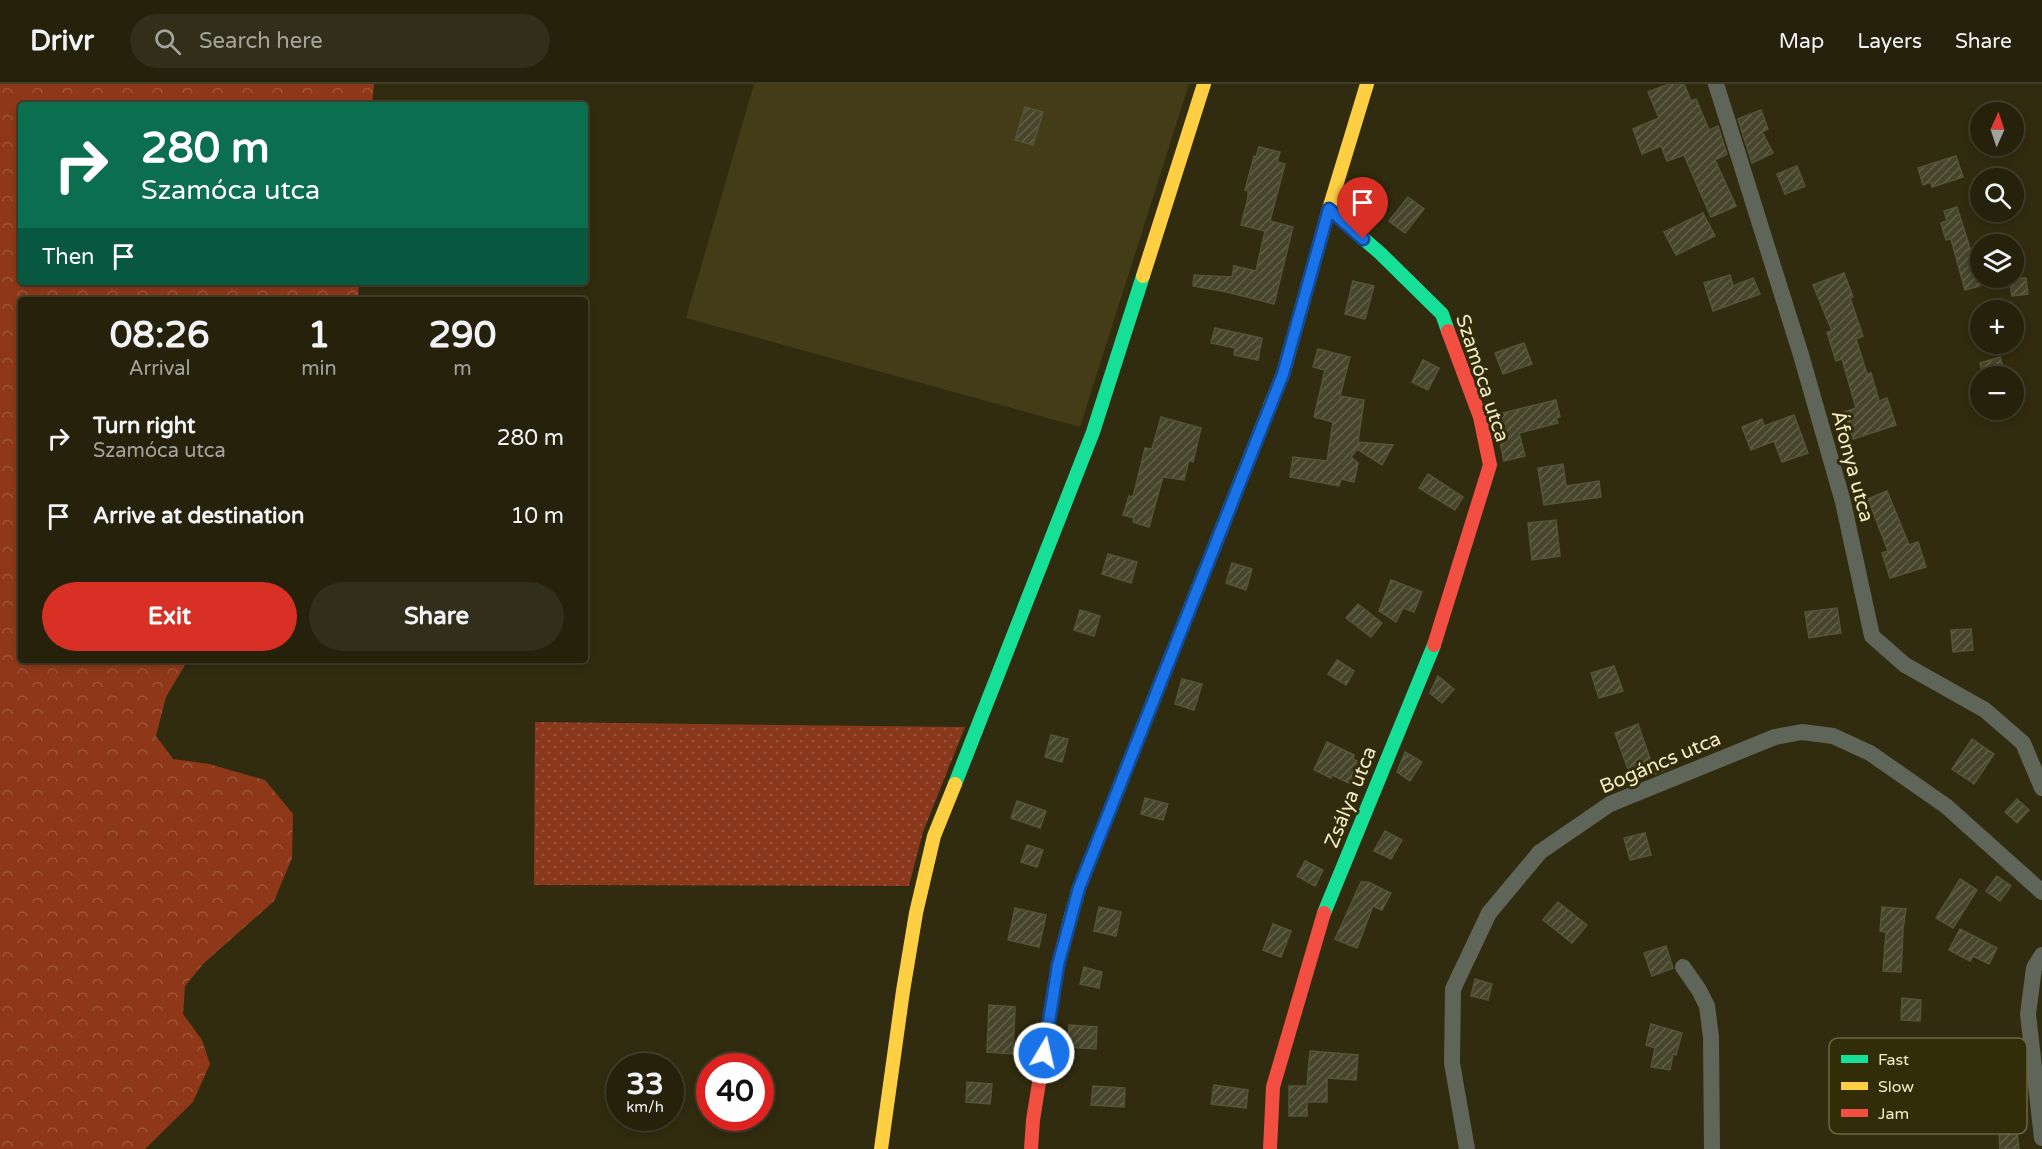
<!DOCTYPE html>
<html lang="en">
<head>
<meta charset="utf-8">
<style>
  body { margin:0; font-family:"Varela Round",sans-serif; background:#312e19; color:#f1f3f6; height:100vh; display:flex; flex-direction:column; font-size:22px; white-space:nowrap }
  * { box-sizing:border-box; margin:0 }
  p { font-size:20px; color:#a3a39d }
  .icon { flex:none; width:33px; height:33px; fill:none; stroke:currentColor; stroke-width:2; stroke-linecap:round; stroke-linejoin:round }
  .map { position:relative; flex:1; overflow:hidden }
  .panel { position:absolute; left:18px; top:213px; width:570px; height:366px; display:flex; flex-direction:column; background:#25210b; border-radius:6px; box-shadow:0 3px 9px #0003,0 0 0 2px #423e2c }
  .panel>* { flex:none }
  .banner { position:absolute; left:18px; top:18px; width:570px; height:183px; border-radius:6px; box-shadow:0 3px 9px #0003,0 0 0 2px #423e2c; background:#0b6e4f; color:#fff; overflow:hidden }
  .needle { width:39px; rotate:3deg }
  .tools { position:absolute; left:1970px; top:18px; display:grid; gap:12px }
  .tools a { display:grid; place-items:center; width:54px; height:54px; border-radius:50%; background:#25210b; box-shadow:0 3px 9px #0003,0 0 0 2px #423e2c; font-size:30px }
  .speed { position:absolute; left:606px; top:969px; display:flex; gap:12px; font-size:30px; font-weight:700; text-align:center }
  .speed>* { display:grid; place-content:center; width:78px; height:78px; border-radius:50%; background:#25210b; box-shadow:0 3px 9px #0003,0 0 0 2px #423e2c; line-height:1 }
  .speed small { font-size:15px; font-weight:400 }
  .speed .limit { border:9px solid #d22; background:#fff; color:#111 }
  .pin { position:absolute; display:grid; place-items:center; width:51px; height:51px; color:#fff; margin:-62px -26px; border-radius:50% 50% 50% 0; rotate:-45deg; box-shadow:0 0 6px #0007 }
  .pin .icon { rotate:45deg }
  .me { position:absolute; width:66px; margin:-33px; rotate:9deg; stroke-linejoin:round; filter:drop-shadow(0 0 4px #0008) }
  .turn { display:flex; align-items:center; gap:21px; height:126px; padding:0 24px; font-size:27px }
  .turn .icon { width:78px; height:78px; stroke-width:2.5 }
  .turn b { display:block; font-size:42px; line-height:51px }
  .then { display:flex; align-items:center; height:57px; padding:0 24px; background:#0003; gap:12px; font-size:22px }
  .eta { display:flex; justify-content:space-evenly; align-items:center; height:102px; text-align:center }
  .eta b { font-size:36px; font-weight:800; line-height:42px }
  .cta { display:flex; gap:12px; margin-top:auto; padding:12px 24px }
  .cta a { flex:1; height:69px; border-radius:36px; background:#d93025; color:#fff; font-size:24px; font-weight:800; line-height:69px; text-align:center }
  .cta a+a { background:#312e19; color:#f1f3f6 }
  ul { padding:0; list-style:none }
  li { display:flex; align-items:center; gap:18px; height:78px; padding:0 24px }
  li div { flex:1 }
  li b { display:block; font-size:22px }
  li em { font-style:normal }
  header { display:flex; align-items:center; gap:36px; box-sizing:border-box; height:84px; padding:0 30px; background:#25210b; border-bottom:2px solid #423e2c }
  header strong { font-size:28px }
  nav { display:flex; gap:33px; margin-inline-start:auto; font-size:21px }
  .search { width:420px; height:54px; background:#312e19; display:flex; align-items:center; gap:15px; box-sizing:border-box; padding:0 21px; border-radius:33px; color:#a3a39d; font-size:22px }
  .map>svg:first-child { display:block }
  .built { fill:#443c16 }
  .forest { fill:url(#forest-crowns) }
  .garden { fill:url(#garden-dots) }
  .building { fill:url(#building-hatch); stroke:#54543a; stroke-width:1.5 }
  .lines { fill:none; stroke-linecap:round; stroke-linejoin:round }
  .street { stroke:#5f6559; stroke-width:16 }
  .fast { stroke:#16e098; stroke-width:14 }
  .slow { stroke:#ffcf43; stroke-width:14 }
  .jam { stroke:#f24e42; stroke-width:14 }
  .route-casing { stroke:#114b97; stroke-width:15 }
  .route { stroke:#1a73e8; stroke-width:10 }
  .labels { text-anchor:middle; stroke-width:6; stroke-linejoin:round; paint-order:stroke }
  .street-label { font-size:20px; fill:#f2ebca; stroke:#332c08 }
  .key { fill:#332c08; stroke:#6c6542; stroke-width:1.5 }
  .key-label { font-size:16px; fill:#f2ebca }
</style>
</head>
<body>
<header>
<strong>Drivr</strong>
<div class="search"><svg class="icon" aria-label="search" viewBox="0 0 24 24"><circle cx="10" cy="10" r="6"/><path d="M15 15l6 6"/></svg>Search here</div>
<nav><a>Map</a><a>Layers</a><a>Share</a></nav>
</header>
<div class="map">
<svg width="2042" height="1065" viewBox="0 0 2042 1065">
  <defs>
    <pattern id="forest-crowns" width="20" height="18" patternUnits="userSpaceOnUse" patternTransform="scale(1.5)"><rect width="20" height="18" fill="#8e3819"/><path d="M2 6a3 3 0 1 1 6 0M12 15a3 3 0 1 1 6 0" fill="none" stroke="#9e5539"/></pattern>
    <pattern id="garden-dots" width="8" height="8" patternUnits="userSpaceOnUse" patternTransform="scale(1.5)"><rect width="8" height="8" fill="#89381c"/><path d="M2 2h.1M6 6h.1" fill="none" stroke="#9a553c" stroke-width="1.8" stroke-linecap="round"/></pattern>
    <pattern id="building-hatch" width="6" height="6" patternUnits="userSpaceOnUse" patternTransform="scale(1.5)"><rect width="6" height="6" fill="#47462c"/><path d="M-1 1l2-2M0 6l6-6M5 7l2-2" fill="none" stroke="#626149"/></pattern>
  </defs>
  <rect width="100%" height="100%" fill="#312c0f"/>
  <!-- built -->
  <polygon class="built" points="754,0 1189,0 1080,343 686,234"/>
  <!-- forest -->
  <polygon class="forest" points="0,0 374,0 372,21 21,21 21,198 359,198 358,216 21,216 21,576 188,576 166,613 156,652 173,675 209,680 265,696 293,730 292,774 274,817 203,880 185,902 183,930 202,956 210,980 193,1018 145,1065 0,1065"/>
  <!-- garden -->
  <polygon class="garden" points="535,638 965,643 923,748 909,802 534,801"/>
  <!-- building -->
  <g class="building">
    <polygon points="1669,0 1684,0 1691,17 1696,15 1709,46 1718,42 1727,70 1715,76 1736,122 1711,133 1684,71 1667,77 1661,62 1642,70 1633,45 1659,34 1648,8"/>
    <polygon points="1025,23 1043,28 1033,61 1015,56"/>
    <polygon points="1761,26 1768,45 1762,48 1773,69 1752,79 1738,35"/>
    <polygon points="1259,63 1280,68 1277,78 1285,80 1270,137 1293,143 1274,220 1227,208 1193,202 1194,191 1232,193 1234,182 1256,187 1265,147 1241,141 1248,114 1248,107 1245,106 1254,72 1256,73"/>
    <polygon points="1956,72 1963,93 1932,103 1931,98 1923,101 1918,84"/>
    <polygon points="1797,82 1805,102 1785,110 1777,90"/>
    <polygon points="1408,113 1424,125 1405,149 1389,137"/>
    <polygon points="1957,123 1972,171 1980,169 1980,202 1965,206 1951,155 1946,156 1941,139 1947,137 1944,127"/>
    <polygon points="1703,129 1715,152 1676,171 1664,148"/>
    <polygon points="1844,189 1853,213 1850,214 1863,252 1856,255 1867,290 1871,289 1879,317 1887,314 1896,341 1853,355 1844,328 1856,324 1842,275 1836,277 1827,248 1832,247 1813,201"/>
    <polygon points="1730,191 1733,202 1753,194 1760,210 1713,227 1704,199"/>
    <polygon points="2009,194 2026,194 2028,210 2012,212"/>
    <polygon points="1353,197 1374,202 1365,235 1345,230"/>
    <polygon points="1215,244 1262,254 1258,276 1234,271 1235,264 1211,259"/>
    <polygon points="1524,259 1532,280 1503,290 1495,269"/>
    <polygon points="1318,265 1350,273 1340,312 1364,316 1358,358 1393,361 1382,381 1357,365 1351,373 1358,379 1354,398 1341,395 1339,402 1290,393 1293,373 1327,377 1333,338 1314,333 1325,286 1313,283"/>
    <polygon points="2000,273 2006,292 1984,292 1980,279"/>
    <polygon points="1423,276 1439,284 1428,306 1412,298"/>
    <polygon points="1556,316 1560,333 1556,334 1558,339 1519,349 1525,372 1504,377 1494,331"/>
    <polygon points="1794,331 1808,369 1782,378 1774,357 1751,366 1742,343 1762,335 1764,342"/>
    <polygon points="1161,333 1201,344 1193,378 1189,376 1184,396 1163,393 1149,443 1133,438 1134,434 1123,431 1129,412 1133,413 1145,364 1152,365"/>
    <polygon points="1563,380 1566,402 1599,397 1601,413 1544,421 1538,384"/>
    <polygon points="1428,390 1463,413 1455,426 1419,404"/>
    <polygon points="1887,407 1909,461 1918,458 1926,483 1890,494 1882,469 1888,467 1868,415"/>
    <polygon points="1556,436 1560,472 1532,476 1528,439"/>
    <polygon points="1108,470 1137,478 1131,499 1102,490"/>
    <polygon points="1232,479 1252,485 1246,506 1226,499"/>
    <polygon points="1391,496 1422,508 1414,528 1403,524 1396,538 1379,527"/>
    <polygon points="1358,520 1382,539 1371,553 1346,534"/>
    <polygon points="1837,524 1841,549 1809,554 1805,528"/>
    <polygon points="1080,526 1100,532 1094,552 1074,546"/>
    <polygon points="1971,545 1973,566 1953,568 1951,546"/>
    <polygon points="1337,576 1354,587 1346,601 1328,590"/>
    <polygon points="1614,582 1623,607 1599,614 1591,589"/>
    <polygon points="1438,592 1454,605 1442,619 1430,609"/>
    <polygon points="1182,595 1202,600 1194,626 1175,620"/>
    <polygon points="1638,640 1653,683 1630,691 1615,649"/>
    <polygon points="1051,651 1068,655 1062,678 1045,673"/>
    <polygon points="1972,655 1994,670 1974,700 1952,685"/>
    <polygon points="1327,658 1354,671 1353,675 1363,680 1353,701 1332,691 1331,694 1314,686"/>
    <polygon points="1405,668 1422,678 1410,697 1397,688"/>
    <polygon points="1668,676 1670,684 1655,690 1652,681"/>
    <polygon points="1145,714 1168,720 1163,736 1141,730"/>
    <polygon points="2017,715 2029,726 2017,739 2005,728"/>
    <polygon points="1017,717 1046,727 1040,744 1011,734"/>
    <polygon points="1385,747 1402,756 1391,775 1374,767"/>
    <polygon points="1645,749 1651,771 1630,776 1624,754"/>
    <polygon points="1027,761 1043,766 1037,783 1021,778"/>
    <polygon points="1305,777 1323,786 1315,802 1297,792"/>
    <polygon points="1997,792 2011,802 2000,817 1986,807"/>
    <polygon points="1960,795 1977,806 1953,844 1936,834"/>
    <polygon points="1361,798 1368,798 1391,809 1382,826 1373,822 1357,864 1335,855"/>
    <polygon points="1558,818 1587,841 1572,859 1543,836"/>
    <polygon points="1099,823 1121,828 1116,852 1094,847"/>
    <polygon points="1882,823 1906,825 1903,846 1901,888 1883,887 1886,848 1880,847"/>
    <polygon points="1015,824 1046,831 1039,863 1008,856"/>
    <polygon points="1273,840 1291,847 1281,873 1263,866"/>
    <polygon points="1960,845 1997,864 1989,880 1973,872 1970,877 1949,866"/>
    <polygon points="1666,862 1673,884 1652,892 1644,869"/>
    <polygon points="1084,883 1102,888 1099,904 1080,900"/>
    <polygon points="1475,895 1492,900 1488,916 1471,912"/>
    <polygon points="1902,914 1921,916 1920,937 1901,936"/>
    <polygon points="989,921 1015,923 1013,970 987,968"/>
    <polygon points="1651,940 1682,949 1676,971 1673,970 1670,986 1651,983 1655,964 1646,961"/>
    <polygon points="1069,941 1097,943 1096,965 1067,963"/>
    <polygon points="1310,967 1358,971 1356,996 1327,994 1327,1018 1307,1018 1307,1032 1289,1032 1289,1002 1307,1002"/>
    <polygon points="967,998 992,1000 990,1020 966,1018"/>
    <polygon points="1214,1001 1248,1006 1246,1024 1211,1020"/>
    <polygon points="1093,1002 1125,1004 1124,1023 1091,1021"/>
    <polygon points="2017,1048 2019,1065 2000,1065 1999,1050"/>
  </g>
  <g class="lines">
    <!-- street -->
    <g class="street">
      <polyline points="1716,0 1801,271 1843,418 1872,552 1905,581 1985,626 2023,659 2042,704"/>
      <polyline points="2042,871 2034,884 2028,930 2042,1054"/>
      <polyline points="1683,883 1699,906 1707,922 1711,953 1712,1065"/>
      <polyline points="1467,1065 1452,979 1453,905 1489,829 1540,768 1610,720 1775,653 1802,648 1833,652 1870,669 1946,722 2042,808"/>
    </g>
    <!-- fast -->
    <g class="fast">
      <polyline points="1329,125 1380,169 1442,230 1448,247"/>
      <polyline points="955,700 1093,348 1143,192"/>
      <polyline points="1324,829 1434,561"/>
      <polyline points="1069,839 1079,804 1270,322"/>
    </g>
    <!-- slow -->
    <g class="slow">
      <polyline points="1143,192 1204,0"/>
      <polyline points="1270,322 1283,290 1329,125 1367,0"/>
      <polyline points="881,1065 903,907 916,829 934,752 955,700"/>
    </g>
    <!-- jam -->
    <g class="jam">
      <polyline points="1434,561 1490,381 1480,333 1448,247"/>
      <polyline points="1031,1065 1033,1036 1058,881 1069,839"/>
      <polyline points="1270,1065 1273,1003 1324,829"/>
    </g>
  </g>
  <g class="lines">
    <defs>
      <polyline id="route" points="1044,969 1058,881 1079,804 1283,290 1329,125 1363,155"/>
    </defs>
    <!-- route casing -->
    <use href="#route" class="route-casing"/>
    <!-- route -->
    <use href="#route" class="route"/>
  </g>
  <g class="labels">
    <!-- street labels -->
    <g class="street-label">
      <text transform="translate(1483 294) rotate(72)" y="7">Szamóca utca</text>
      <text transform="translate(1853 382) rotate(75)" y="7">Áfonya utca</text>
      <text transform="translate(1660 678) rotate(-23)" y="7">Bogáncs utca</text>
      <text transform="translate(1350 713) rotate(-68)" y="7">Zsálya utca</text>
    </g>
  </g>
  <!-- legend -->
  <rect x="1829" y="954" width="198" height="96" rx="9" class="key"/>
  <rect x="1841" y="971" width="27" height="8" fill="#16e098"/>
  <rect x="1841" y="998" width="27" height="8" fill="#ffcf43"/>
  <rect x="1841" y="1025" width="27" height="8" fill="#f24e42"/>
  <g class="key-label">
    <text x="1878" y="981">Fast</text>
    <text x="1878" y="1008">Slow</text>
    <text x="1878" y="1035">Jam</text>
  </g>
</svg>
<div class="tools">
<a><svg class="needle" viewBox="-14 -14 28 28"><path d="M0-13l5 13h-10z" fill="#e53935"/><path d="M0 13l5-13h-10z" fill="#a3a39d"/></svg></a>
<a><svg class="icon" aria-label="search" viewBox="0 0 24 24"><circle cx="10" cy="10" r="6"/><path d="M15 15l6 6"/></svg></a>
<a><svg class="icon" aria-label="layers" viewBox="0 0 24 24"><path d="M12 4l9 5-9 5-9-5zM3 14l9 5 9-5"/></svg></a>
<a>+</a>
<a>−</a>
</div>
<div class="speed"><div>33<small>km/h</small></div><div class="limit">40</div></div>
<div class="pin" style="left:1363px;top:155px;background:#d93025"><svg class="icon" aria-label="arrive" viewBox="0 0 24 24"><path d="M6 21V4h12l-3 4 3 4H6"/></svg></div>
<svg class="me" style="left:1044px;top:969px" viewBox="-20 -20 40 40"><circle r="17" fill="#1a73e8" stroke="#fff" stroke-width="3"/><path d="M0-11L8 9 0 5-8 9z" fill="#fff"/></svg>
<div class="banner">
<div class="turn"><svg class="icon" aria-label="right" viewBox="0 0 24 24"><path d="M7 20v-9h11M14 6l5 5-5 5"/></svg><div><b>280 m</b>Szamóca utca</div></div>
<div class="then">Then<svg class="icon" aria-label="arrive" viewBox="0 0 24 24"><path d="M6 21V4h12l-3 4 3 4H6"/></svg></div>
</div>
<section class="panel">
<div class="eta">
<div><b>08:26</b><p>Arrival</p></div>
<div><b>1</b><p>min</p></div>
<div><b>290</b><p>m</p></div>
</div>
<ul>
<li><svg class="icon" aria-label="right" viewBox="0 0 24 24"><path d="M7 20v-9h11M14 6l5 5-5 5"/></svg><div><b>Turn right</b><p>Szamóca utca</p></div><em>280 m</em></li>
<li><svg class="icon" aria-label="arrive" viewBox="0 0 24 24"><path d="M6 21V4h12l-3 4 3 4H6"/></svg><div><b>Arrive at destination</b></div><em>10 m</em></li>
</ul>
<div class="cta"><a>Exit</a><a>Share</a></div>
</section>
</div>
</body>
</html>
